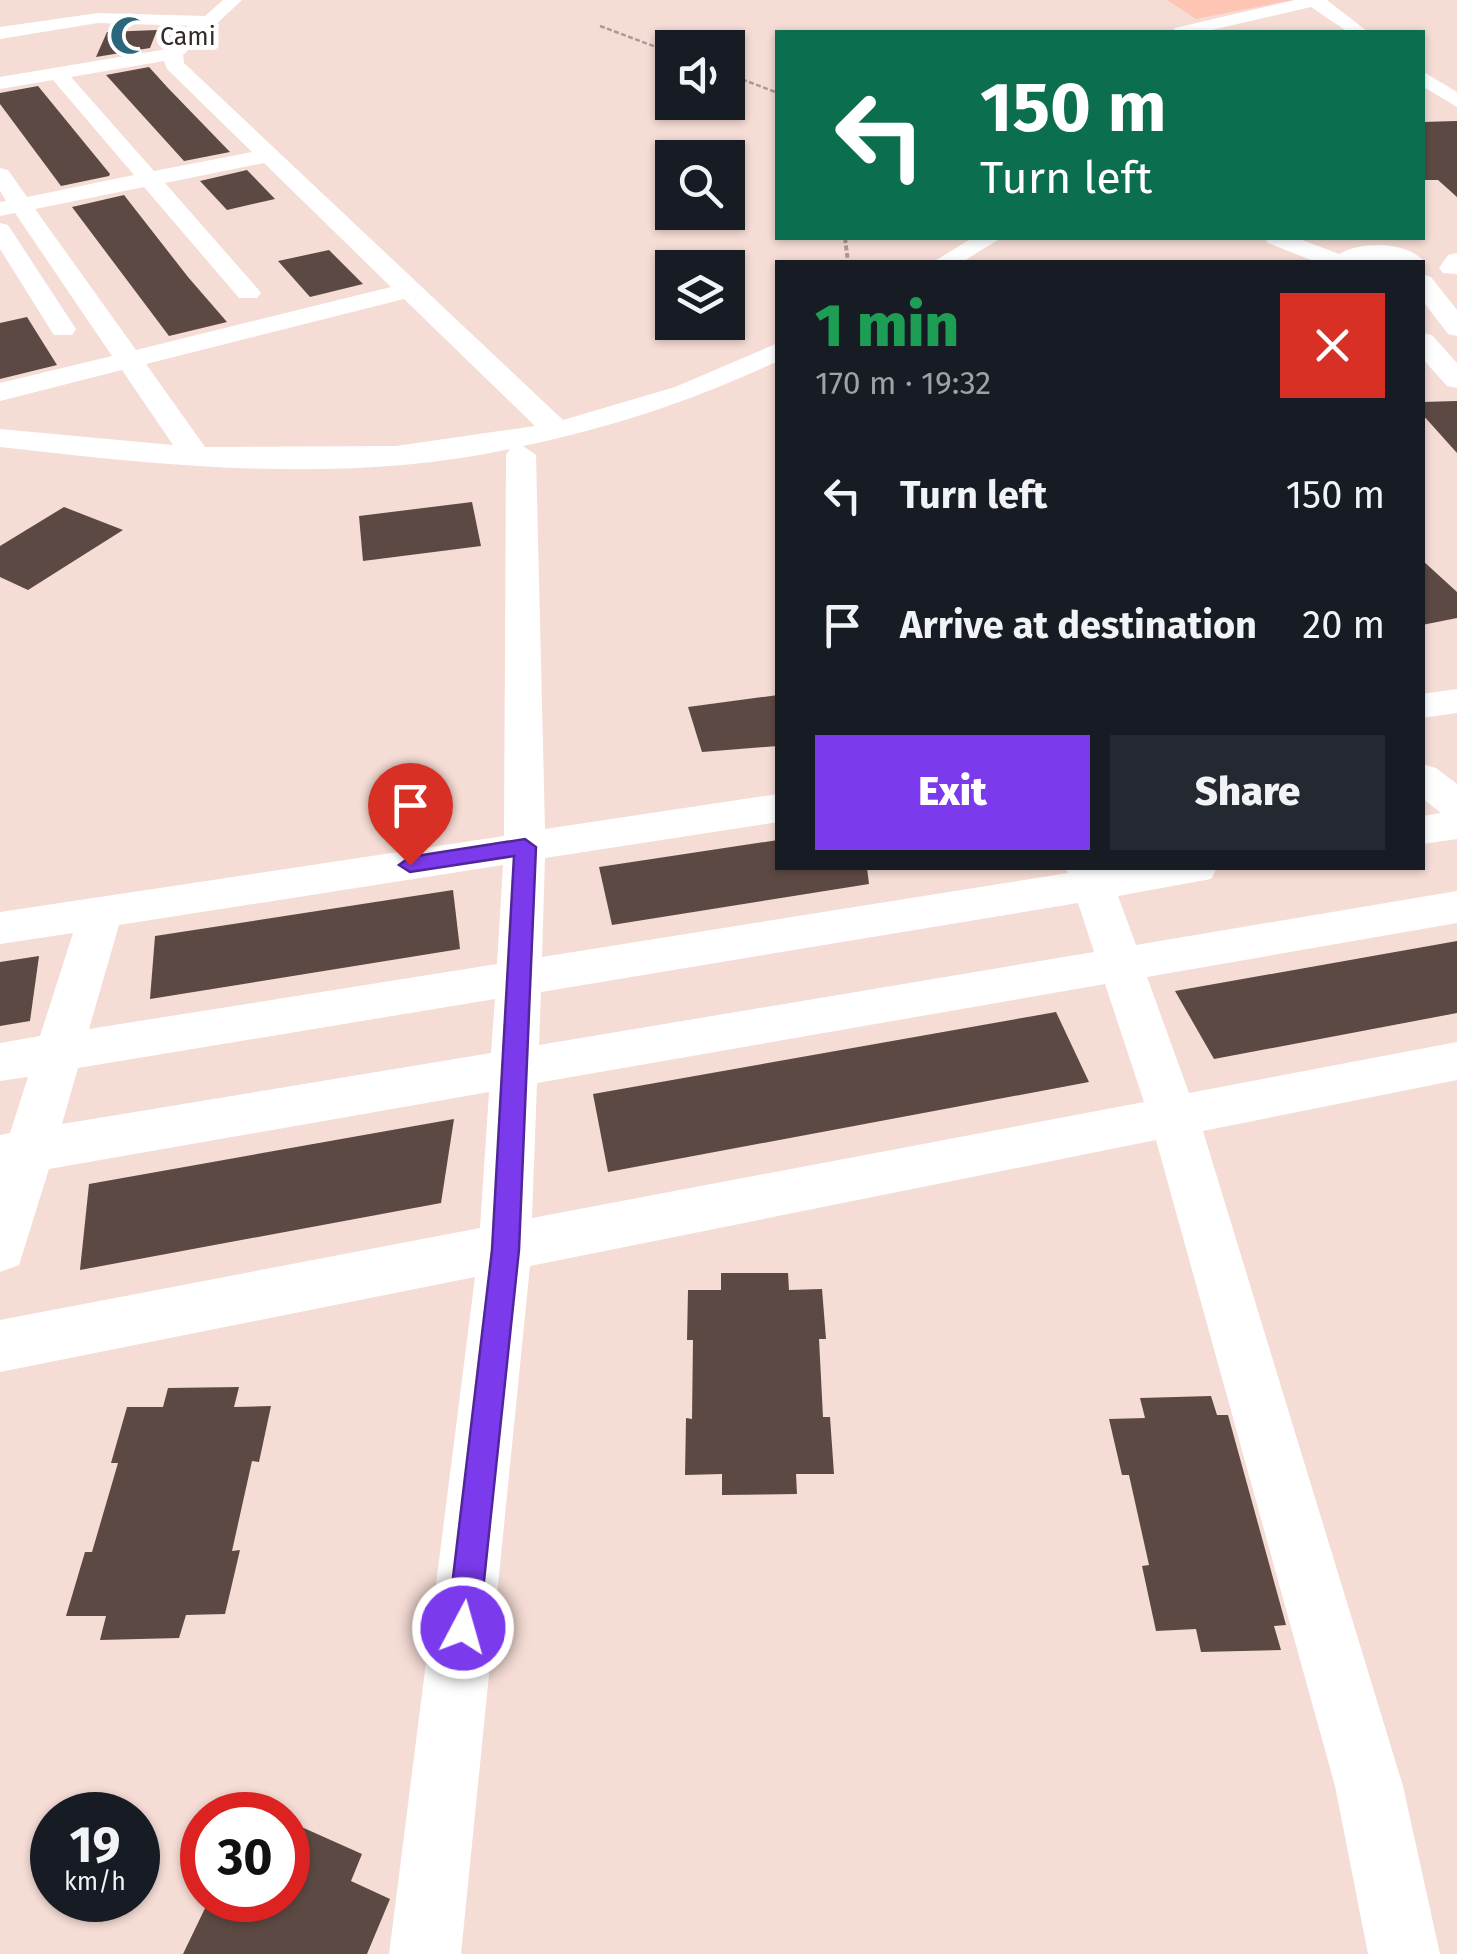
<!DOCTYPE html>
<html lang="en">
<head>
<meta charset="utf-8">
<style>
  body { margin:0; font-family:"Fira Sans",sans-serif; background:#242831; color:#f1f3f6; height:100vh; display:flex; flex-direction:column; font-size:38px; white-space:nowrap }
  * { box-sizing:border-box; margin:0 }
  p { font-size:32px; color:#9ea1a6 }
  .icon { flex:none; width:55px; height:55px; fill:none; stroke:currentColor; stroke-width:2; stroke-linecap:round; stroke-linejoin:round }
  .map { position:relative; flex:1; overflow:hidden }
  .side { position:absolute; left:775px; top:260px; width:650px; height:610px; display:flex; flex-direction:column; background:#171b24; border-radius:0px; box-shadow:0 2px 8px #0004 }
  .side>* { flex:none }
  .top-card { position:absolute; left:775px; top:30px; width:650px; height:210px; border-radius:0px; box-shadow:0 2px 8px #0004; background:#0b6e4f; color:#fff; overflow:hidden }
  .tools { position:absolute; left:655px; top:30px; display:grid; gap:20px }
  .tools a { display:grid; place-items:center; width:90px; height:90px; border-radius:0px; background:#171b24; box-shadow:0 2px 8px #0004; font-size:50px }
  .speed { position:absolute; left:30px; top:1792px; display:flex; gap:20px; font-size:50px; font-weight:700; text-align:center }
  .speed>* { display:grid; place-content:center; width:130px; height:130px; border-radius:50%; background:#171b24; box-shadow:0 2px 8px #0004; line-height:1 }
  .speed small { font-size:25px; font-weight:400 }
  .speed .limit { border:15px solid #d22; background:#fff; color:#111 }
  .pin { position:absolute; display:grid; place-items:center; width:85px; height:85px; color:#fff; margin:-102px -42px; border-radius:50% 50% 50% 0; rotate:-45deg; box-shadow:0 0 10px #0007 }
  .pin .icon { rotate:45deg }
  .me { position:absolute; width:110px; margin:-55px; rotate:6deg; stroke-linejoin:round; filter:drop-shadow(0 0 8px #0008) }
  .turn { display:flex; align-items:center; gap:35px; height:210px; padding:0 40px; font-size:45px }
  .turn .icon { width:130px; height:130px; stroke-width:2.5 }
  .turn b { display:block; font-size:70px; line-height:85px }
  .round { display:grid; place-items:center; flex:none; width:105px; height:105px; border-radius:0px; background:#242831 }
  .head { display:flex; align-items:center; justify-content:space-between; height:170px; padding:0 40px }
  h1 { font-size:60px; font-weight:800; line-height:75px; color:#1e9e55 }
  .button { display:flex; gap:20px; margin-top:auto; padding:20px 40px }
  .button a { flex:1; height:115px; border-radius:0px; background:#7c3aed; color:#fff; font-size:40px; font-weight:800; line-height:115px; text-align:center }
  .button a+a { background:#242831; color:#f1f3f6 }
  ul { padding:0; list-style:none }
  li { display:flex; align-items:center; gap:30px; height:130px; padding:0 40px }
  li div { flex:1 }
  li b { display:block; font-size:38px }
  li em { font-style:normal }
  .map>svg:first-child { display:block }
  .green { fill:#fec4b4 }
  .building { fill:#5d4943 }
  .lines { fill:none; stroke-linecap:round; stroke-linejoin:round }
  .path-far1 { stroke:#ad9994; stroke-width:2.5; stroke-dasharray:5 2.5; stroke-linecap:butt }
  .path { stroke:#ad9994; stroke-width:4; stroke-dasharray:5 2.5; stroke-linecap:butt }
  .minor { fill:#fff; fill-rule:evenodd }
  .route { fill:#7c3aed; stroke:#51269a; stroke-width:2.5 }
  .labels { text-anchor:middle; stroke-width:10; stroke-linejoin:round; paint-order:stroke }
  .far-poi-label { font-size:25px; fill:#342a28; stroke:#fff; text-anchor:start }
</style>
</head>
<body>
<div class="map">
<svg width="1457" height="1954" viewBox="0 0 1457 1954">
  <rect width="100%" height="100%" fill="#f5dcd5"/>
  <!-- green -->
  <polygon class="green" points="1167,0 1292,0 1196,19"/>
  <!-- building -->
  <g class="building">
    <polygon points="157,30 150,48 96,57 107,32"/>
    <polygon points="149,67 168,88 230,152 184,161 106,75"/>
    <polygon points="38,86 110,174 109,176 61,186 0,104 0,93"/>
    <polygon points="1457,121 1457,197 1438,180 1422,180 1422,122"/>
    <polygon points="247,170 275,199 227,210 200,181"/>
    <polygon points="124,195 188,277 227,322 169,336 72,207"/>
    <polygon points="329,250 363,284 310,297 278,261"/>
    <polygon points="27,317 57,365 0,379 0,323"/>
    <polygon points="1457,401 1457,453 1422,414 1422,402"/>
    <polygon points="472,502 481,546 363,561 359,516"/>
    <polygon points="64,507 123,530 28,590 0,577 0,546"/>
    <polygon points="1422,560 1457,592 1457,618 1422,625"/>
    <polygon points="778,695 778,746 702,752 688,707"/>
    <polygon points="778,840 778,868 867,868 869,884 612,925 599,867"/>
    <polygon points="453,890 460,949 150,999 155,936"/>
    <polygon points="1457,941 1457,1013 1214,1059 1175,991"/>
    <polygon points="39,956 30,1021 0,1026 0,962"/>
    <polygon points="1056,1012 1089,1082 608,1172 593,1094"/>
    <polygon points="454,1119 441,1203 80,1270 89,1184"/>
    <polygon points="721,1273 788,1273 789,1290 822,1289 826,1339 819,1339 823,1417 830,1417 834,1474 796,1474 797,1494 722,1495 722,1474 685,1475 686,1418 692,1419 693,1340 687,1340 688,1290 721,1290"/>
    <polygon points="239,1387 234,1407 271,1406 259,1462 252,1461 232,1551 240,1550 225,1614 186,1615 179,1638 100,1640 106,1616 66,1616 85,1552 92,1552 118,1463 111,1463 127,1407 163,1407 168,1388"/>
    <polygon points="1211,1396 1217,1415 1228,1415 1286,1625 1274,1626 1281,1650 1201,1652 1196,1629 1156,1631 1142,1566 1149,1565 1129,1475 1122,1475 1109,1419 1145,1418 1140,1398"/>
    <polygon points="288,1821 362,1854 351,1881 390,1899 367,1954 183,1954 209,1900 288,1900"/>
  </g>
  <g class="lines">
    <!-- path-far1 -->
    <g class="path-far1">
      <polyline points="600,26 672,53"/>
      <polyline points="728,74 778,93"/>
    </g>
    <!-- path -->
    <polyline class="path" points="845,238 848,262"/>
    <!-- minor -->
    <g class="minor">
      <path d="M 223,0 L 242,0 L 183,55 L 184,63 L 563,420 L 675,387 L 778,343 L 778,361 C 694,400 613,427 523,446 L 536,455 L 545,829 L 778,794 L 778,822 L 545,858 L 542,957 L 1068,873 L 1066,868 L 1217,868 L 1211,879 L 1118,896 L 1136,945 L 1457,891 L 1457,923 L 1147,977 L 1189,1093 L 1457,1042 L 1457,1080 L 1203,1131 L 1403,1786 L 1440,1954 L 1368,1954 L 1335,1786 L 1156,1140 L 530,1266 L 461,1954 L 389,1954 L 475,1277 L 0,1372 L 0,1320 L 480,1228 L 489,1092 L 49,1169 L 19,1265 L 0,1272 L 0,1135 L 10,1133 L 28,1077 L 0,1081 L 0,1043 L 40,1036 L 73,933 L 0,944 L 0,912 L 504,836 L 506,455 L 510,449 C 342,485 167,466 0,447 L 0,429 L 173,445 L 122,370 L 0,401 L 0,383 L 112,356 L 15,213 L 0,216 L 0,202 L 6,201 L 0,191 L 0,168 L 8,170 L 27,197 L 134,175 L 53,80 L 0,89 L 0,77 L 167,49 L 193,26 L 98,23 L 0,39 L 0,27 L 98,13 L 205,16 ZM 164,61 L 167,69 L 252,152 L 154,171 L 71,77 ZM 264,163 L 391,287 L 136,350 L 35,209 L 144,187 L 239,298 L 257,298 L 261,293 L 257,288 L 165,183 ZM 404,299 L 535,426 L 396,446 L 205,447 L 146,364 ZM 503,865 L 497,964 L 89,1029 L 119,925 ZM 1078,903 L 1094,952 L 539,1045 L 541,992 ZM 1105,984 L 1144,1102 L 532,1218 L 537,1083 ZM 495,999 L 491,1053 L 62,1124 L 78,1068 Z"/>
      <polygon points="1295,0 1327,0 1368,32 1348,32 1311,7 1203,32 1173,32 1175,28"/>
      <polygon points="1422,71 1457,92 1457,107 1422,86"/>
      <polygon points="0,223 8,225 76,329 72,335 54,335 50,329 0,249"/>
      <polygon points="972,238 1001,238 962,262 933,262"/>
      <path d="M 1265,238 L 1297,238 L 1339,254 C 1363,241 1406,241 1425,262 L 1422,266 L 1422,262 L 1316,262 L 1268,243 Z"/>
      <polygon points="1457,253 1457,274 1443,273 1439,268 1448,255"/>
      <polygon points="1422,274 1431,277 1457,310 1457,336 1448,334 1422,300"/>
      <polygon points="1422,333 1432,335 1457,363 1457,388 1447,386 1422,358"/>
      <polygon points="1457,689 1457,713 1422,718 1422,694"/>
      <polygon points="1422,764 1436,768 1457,784 1457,839 1422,844 1422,816 1441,813 1422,798"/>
    </g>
  </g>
  <!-- route -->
  <polygon class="route" points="525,839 536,847 519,1250 479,1628 474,1639 463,1644 451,1639 447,1628 492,1250 514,856 410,872 399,865 410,857"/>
  <!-- icons -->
  <defs>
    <symbol id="mosque-bare" viewBox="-9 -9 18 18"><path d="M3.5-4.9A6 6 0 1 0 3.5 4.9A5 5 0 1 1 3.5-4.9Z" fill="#2a677d" stroke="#fff" stroke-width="2.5" paint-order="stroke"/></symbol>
  </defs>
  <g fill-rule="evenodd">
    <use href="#mosque-bare" x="102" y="8" width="55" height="55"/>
  </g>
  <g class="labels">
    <!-- far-poi labels -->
    <g class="far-poi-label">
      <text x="160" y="45">Cami</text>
    </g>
  </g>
</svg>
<div class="tools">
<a><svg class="icon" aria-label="sound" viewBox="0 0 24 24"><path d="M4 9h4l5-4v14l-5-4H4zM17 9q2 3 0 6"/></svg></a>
<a><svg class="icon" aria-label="search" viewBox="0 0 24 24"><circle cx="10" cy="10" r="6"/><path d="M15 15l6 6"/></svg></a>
<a><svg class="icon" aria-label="layers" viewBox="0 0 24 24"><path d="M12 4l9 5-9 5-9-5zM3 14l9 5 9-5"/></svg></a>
</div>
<div class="speed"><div>19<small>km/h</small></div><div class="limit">30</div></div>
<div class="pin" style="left:410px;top:865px;background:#d93025"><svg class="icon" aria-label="arrive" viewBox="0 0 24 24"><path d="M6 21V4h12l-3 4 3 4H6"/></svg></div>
<svg class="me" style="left:463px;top:1628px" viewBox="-20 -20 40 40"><circle r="17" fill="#7c3aed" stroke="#fff" stroke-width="3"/><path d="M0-11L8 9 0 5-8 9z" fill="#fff"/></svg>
<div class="top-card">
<div class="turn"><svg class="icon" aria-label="left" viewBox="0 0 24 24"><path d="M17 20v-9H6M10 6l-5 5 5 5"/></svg><div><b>150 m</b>Turn left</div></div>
</div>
<section class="side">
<div class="head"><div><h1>1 min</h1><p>170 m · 19:32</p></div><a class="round" style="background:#d93025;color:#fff"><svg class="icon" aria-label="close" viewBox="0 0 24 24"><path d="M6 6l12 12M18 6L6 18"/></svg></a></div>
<ul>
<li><svg class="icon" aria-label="left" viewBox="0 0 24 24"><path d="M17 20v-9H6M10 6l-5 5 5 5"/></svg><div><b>Turn left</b></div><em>150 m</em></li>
<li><svg class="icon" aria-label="arrive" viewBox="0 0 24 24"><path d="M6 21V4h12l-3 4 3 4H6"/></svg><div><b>Arrive at destination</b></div><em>20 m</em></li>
</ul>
<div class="button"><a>Exit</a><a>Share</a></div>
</section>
</div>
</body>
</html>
